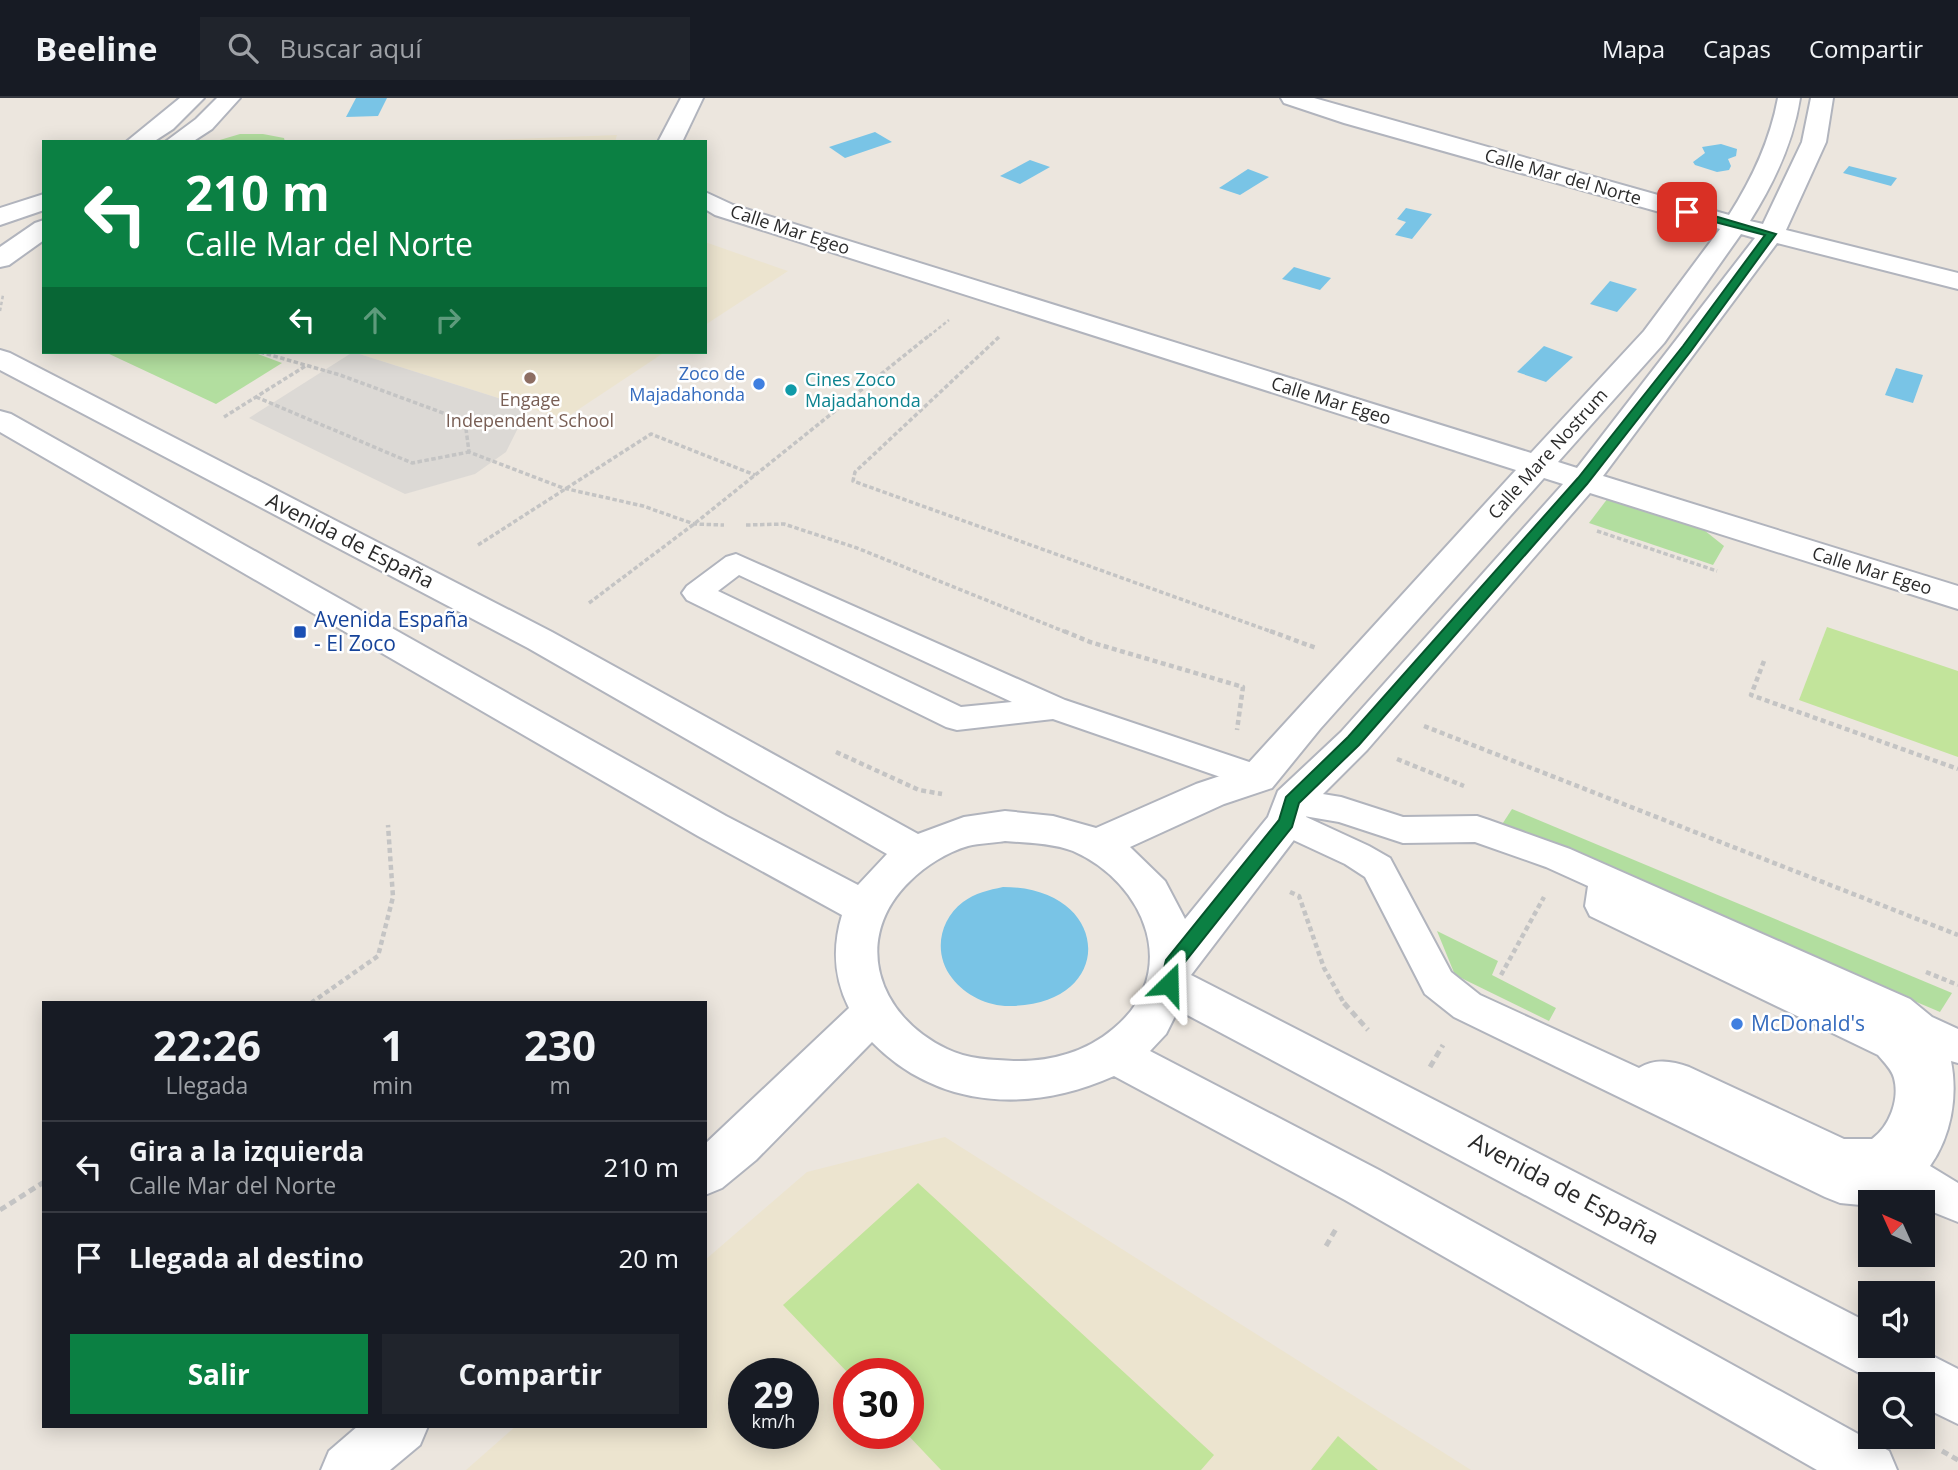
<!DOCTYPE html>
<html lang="es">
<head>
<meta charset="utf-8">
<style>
  body { margin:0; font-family:"Open Sans",sans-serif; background:#20242c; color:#f1f3f6; height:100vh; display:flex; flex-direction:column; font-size:26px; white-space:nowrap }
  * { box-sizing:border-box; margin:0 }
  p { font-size:23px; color:#9ea1a6 }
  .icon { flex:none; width:38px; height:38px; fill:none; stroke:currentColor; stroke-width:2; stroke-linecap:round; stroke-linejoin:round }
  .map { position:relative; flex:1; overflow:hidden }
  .panel { position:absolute; left:42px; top:903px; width:665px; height:427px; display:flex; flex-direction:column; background:#171b24; border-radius:0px; box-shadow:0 4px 18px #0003 }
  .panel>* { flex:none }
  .guide { position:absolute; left:42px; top:42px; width:665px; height:214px; border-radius:0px; box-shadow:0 4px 18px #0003; background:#0b8043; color:#fff; overflow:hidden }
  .needle { width:46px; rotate:315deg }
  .controls { position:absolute; left:1858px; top:1092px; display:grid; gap:14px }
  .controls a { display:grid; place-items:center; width:77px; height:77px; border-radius:0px; background:#171b24; box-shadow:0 4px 18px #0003; font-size:35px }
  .speed { position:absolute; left:728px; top:1260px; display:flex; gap:14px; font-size:35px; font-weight:700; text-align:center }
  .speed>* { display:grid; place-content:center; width:91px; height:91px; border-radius:50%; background:#171b24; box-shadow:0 4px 18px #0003; line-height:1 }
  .speed small { font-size:18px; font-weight:400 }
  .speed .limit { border:10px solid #d22; background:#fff; color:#111 }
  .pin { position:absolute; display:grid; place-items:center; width:60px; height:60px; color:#fff; margin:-30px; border-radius:14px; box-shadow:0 4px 10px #0006 }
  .me { position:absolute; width:77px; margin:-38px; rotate:22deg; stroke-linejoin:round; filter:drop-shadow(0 0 5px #0008) }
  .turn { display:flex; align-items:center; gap:24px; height:147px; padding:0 28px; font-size:32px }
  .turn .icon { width:91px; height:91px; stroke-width:2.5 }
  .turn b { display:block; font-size:49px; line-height:60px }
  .lanes { display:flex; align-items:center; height:66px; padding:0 28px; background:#0003; justify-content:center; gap:35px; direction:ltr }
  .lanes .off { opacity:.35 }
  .eta { display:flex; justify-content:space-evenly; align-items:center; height:119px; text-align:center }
  .eta b { font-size:42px; font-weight:700; line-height:49px }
  .cta { display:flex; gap:14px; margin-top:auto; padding:14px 28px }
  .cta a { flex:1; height:80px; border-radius:0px; background:#0b8043; color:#fff; font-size:28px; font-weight:700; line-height:80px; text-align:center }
  .cta a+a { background:#20242c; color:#f1f3f6 }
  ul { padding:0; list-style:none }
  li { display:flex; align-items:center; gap:21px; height:91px; padding:0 28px; border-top:2px solid #363941 }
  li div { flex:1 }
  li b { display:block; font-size:26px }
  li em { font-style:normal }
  header { display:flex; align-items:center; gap:42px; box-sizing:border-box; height:98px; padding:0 35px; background:#171b24; border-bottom:2px solid #363941 }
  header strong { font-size:33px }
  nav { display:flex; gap:38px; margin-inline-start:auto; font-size:24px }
  .search { width:490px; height:63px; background:#20242c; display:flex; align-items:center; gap:18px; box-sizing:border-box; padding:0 24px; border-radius:0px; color:#9ea1a6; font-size:26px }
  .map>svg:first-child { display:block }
  .education { fill:#ece4cf; fill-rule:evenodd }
  .green { fill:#b2de9f }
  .pitch { fill:#c2e49b }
  .plaza { fill:#dcd9d5 }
  .water { fill:#79c4e6 }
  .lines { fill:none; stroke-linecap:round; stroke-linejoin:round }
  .lane-casing { stroke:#b1b4bd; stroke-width:4 }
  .street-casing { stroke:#b1b4bd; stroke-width:4 }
  .path-far3 { stroke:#c4c4c4; stroke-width:2.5; stroke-dasharray:3.5 2.5; stroke-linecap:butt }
  .path-far2 { stroke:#c4c4c4; stroke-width:3.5; stroke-dasharray:4.5 2.5; stroke-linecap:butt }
  .path-far1 { stroke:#c4c4c4; stroke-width:4.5; stroke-dasharray:5 3.5; stroke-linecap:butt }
  .path { stroke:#c4c4c4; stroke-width:5; stroke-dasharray:7 4.5; stroke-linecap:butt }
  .lane { fill:#fff; fill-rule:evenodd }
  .street { fill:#fff; fill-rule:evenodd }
  .route { fill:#0b8043; stroke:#07532c; stroke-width:2 }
  .education-dot { fill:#8d6e63; stroke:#fff; stroke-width:2.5 }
  .shop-dot { fill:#3f7fe0; stroke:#fff; stroke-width:2.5 }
  .culture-dot { fill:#0f9aa8; stroke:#fff; stroke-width:2.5 }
  .transit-dot { fill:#1a4fb4; stroke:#fff; stroke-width:2.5 }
  .labels { text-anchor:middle; stroke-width:5; stroke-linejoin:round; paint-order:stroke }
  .far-street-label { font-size:18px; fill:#2b2b2b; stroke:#fff }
  .far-shop-label { font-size:18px; fill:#366cbe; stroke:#fff; text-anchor:end }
  .far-culture-label { font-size:18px; fill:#0d838f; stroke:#fff; text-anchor:start }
  .far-education-label { font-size:18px; fill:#785e54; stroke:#fff }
  .street-label { font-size:21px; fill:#2b2b2b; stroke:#fff }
  .transit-label { font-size:21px; fill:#164399; stroke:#fff; text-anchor:start }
  .shop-label { font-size:21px; fill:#366cbe; stroke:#fff; text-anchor:start }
  .near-street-label { font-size:24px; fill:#2b2b2b; stroke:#fff }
</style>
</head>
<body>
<header>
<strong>Beeline</strong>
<div class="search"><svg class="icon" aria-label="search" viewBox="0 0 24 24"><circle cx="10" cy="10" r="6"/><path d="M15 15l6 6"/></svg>Buscar aquí</div>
<nav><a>Mapa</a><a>Capas</a><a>Compartir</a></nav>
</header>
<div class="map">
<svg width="1958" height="1372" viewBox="0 0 1958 1372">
  <rect width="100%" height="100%" fill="#ece6de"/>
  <!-- education -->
  <g class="education">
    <polygon points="617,37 615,44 438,44"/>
    <polygon points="705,144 779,170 788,173 705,227"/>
    <polygon points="353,254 665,254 564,321"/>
    <path d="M 945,1039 L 1471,1372 L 466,1372 L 516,1328 L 705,1328 L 705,1162 L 807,1074 ZM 744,1276 L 803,1276 L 803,1335 L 744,1335 ZM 849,1276 L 908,1276 L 908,1335 L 849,1335 Z"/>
  </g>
  <!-- green -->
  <g class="green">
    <polygon points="240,36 263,36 284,40 285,44 213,44"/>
    <polygon points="105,254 253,254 282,265 216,306"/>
    <polygon points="1608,400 1704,432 1724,448 1713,467 1589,425"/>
    <polygon points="1512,711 1952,895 1940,914 1501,728"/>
    <polygon points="1437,833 1498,863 1492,877 1556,910 1549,923 1455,877"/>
  </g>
  <!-- pitch -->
  <g class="pitch">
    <polygon points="1827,529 1958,573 1958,659 1799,602"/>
    <polygon points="918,1085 1214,1357 1201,1372 941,1372 906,1335 908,1276 849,1276 783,1207"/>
    <polygon points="1338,1338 1378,1372 1311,1372"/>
  </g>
  <!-- plaza -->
  <polygon class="plaza" points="353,254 517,306 523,320 506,354 475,376 405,396 249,320"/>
  <!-- water -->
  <g class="water">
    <polygon points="356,0 387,0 378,18 346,19"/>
    <polygon points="875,34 892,44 845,60 829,49"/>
    <polygon points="1721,46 1737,51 1736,58 1728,61 1731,68 1729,72 1717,74 1695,67 1693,64 1705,55 1702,49"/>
    <polygon points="1030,62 1050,69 1020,86 1000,78"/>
    <polygon points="1849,68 1897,80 1891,88 1843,75"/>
    <polygon points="1248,71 1269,79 1240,97 1219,90"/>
    <polygon points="1406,110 1432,116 1412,141 1395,137 1406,124 1397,121"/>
    <polygon points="1294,169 1331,180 1320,192 1282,181"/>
    <polygon points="1610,183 1637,191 1617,214 1590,206"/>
    <polygon points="1544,248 1573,259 1546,284 1517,274"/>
    <polygon points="1896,270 1923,277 1913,305 1885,297"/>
    <path d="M 1003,789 C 1112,789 1118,906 1012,908 C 989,909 966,898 952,880 C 933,856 939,822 963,804 C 975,795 989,792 1003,789 Z"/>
  </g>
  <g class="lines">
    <defs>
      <g id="lane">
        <path d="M 736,456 L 1065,602 L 1270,671 L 1275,680 L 1270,689 L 1258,692 L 1053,621 L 957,632 L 946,629 L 687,502 L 682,495 L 687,488 L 726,459 ZM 739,477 L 1012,604 L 961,609 L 718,493 Z"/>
        <path d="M 1292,691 L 1341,699 L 1403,719 L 1477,718 L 1489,722 L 1570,751 L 1910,901 L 1932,919 L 1958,931 L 1958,965 L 1951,963 C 1958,999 1951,1038 1930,1068 L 1958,1085 L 1958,1124 L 1923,1110 L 1923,1104 L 1913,1104 L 1903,1096 L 1886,1104 L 1871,1104 L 1871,1108 L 1840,1105 L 1825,1099 L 1454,919 L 1425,896 L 1365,779 L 1345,766 L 1274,733 L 1269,724 L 1274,715 L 1282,712 L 1275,703 L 1280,694 ZM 1304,718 L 1339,724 L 1403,745 L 1475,744 L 1546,769 L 1588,788 L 1585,808 L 1590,818 L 1878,957 C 1884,964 1892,972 1894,980 C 1900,1002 1889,1029 1872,1041 L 1844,1041 L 1689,969 C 1672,963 1655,960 1639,970 L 1480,897 L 1451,874 L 1390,760 L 1369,748 Z"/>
      </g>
      <g id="street">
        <polygon points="180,0 204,0 173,31 153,44 126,44"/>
        <polygon points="217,0 240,0 212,31 192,44 165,44 196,21"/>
        <polygon points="681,0 703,0 682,44 658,44"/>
        <path d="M 1281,0 L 1314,0 L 1729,117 C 1752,81 1770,43 1778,0 L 1800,0 C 1793,45 1774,85 1750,123 L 1763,126 L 1802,44 L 1811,0 L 1833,0 L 1826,44 L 1786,132 L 1958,175 L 1958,191 L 1777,145 L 1603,378 L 1958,488 L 1958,511 L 1590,395 L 1367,652 L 1310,709 L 1300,734 L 1191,877 L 1871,1226 L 1871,1248 L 1913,1248 L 1958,1271 L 1958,1326 L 1923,1309 L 1923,1286 L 1880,1286 L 1178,912 L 1166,936 L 1150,953 L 1379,1072 L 1889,1353 L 1897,1372 L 1817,1372 L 1345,1102 L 1114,978 C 1031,1015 939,1012 872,944 L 756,1062 L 722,1090 L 705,1097 L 705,1046 L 849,910 C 834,880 832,850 842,817 L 698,738 L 0,334 L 0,313 L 11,316 L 726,718 L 858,787 L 887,756 L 528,550 L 0,272 L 0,252 L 10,255 L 552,534 L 918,736 L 964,719 L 1005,713 L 1053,718 L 1096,730 L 1196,686 L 1244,670 L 1516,372 L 715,117 L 705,111 L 705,94 L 733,107 L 1531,355 L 1644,233 L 1720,131 L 1344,25 L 1284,5 ZM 1741,136 L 1755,140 L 1577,370 L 1558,364 L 1664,245 ZM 1544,380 L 1563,386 L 1341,634 L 1278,693 L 1268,719 L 1185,821 L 1165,783 L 1130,749 L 1224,706 L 1272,690 L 1320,631 ZM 1005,743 C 1027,745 1052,745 1073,753 C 1146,785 1182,875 1113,931 C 1086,954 1050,964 1014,963 C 992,962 967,961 947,951 C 877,918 851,840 910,783 C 925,768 947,754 968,748 C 980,745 993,745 1005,743 Z"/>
        <polygon points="44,96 44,112 0,127 0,110"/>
        <polygon points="44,122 44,142 9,167 0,169 0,149 35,125"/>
        <polygon points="358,1328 428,1328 420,1347 390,1372 321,1372 329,1353"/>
      </g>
    </defs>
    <!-- lane casing -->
    <use href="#lane" class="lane-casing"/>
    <!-- street casing -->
    <use href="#street" class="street-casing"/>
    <!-- path-far3 -->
    <g class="path-far3">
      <polyline points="0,213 3,197"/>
      <polyline points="929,238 949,222"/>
    </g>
    <!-- path-far2 -->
    <g class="path-far2">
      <polyline points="999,239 855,374 853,383 1275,535"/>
      <polyline points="260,254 340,277 465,323 469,354 563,390 643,408 694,426 724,427"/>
      <polyline points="256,299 412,365 469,354"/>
      <polyline points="224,319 307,267"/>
      <polyline points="746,427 784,426 857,450 1068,535"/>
      <polyline points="1597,433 1717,473"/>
      <polyline points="478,447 651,336 755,377"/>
      <polyline points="589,505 694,426 931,236"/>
    </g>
    <!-- path-far1 -->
    <g class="path-far1">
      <polyline points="1064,533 1090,544 1243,589 1237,632"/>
      <polyline points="1270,533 1316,550"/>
      <polyline points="1764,563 1751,597 1958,671"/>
      <polyline points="1424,628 1958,837"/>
      <polyline points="836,654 919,692 942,696"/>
      <polyline points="1397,661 1464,688"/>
      <polyline points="1290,794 1299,798 1324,870 1345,907"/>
      <polyline points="1926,874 1958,887"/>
      <polyline points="1501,877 1544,799"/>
      <polyline points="311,905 378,858 393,799 388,727"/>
    </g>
    <!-- path -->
    <g class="path">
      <polyline points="1344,905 1368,932"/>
      <polyline points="1430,969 1443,947"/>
      <polyline points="0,1112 44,1084"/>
      <polyline points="1326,1148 1336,1131"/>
      <polyline points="1942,1353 1958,1362"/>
    </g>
    <!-- lane -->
    <use href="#lane" class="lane"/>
    <!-- street -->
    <use href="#street" class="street"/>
  </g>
  <!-- route -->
  <polygon class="route" points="1687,110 1776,136 1691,253 1587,386 1359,647 1299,705 1292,729 1181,869 1175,891 1169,894 1163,891 1160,886 1166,862 1279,722 1286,699 1348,639 1578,380 1683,248 1765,137 1684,116 1684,111"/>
  <!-- markers -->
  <circle class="education-dot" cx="530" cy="280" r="7"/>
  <g class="shop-dot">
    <circle cx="759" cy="286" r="7"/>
    <circle cx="1737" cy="926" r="7"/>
  </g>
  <circle class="culture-dot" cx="791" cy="292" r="7"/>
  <rect class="transit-dot" x="293" y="527" width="14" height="14" rx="3.5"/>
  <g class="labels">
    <!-- far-street labels -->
    <g class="far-street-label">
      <text transform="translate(1563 79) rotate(16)" y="6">Calle Mar del Norte</text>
      <text transform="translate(790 132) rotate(18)" y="6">Calle Mar Egeo</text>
      <text transform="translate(1331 303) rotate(17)" y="6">Calle Mar Egeo</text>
      <text transform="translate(1548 356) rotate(-48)" y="6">Calle Mare Nostrum</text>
      <text transform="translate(1872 473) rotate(17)" y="6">Calle Mar Egeo</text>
    </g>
    <!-- far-shop labels -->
    <g class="far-shop-label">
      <text x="745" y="282">Zoco de<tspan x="745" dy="21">Majadahonda</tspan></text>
    </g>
    <!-- far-culture labels -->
    <g class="far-culture-label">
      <text x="805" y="288">Cines Zoco<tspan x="805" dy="21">Majadahonda</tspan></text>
    </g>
    <!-- far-education labels -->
    <g class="far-education-label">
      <text x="530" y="308">Engage<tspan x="530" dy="21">Independent School</tspan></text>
    </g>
    <!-- street labels -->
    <g class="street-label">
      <text transform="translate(350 443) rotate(27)" y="7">Avenida de España</text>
    </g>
    <!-- transit labels -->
    <g class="transit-label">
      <text x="314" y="529">Avenida España<tspan x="314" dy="24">- El Zoco</tspan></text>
    </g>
    <!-- shop labels -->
    <g class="shop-label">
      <text x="1751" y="933">McDonald's</text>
    </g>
    <!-- near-street labels -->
    <g class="near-street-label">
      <text transform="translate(1564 1091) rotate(28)" y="8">Avenida de España</text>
    </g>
  </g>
</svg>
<div class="controls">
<a><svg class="needle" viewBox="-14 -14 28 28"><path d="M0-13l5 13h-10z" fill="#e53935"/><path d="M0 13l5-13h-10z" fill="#9ea1a6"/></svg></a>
<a><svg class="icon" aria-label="sound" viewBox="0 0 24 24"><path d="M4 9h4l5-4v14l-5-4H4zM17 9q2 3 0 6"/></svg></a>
<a><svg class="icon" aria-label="search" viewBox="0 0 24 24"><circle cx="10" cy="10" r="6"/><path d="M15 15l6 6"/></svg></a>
</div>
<div class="speed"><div>29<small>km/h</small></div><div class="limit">30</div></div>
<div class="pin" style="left:1687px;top:114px;background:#d93025"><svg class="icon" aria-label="arrive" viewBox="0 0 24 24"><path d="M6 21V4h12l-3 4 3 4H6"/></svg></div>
<svg class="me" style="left:1169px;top:886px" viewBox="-20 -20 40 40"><path d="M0-17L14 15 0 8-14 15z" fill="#0b8043" stroke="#fff" stroke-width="4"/></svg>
<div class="guide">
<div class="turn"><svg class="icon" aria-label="left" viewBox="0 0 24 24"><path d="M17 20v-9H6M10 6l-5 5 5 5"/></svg><div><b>210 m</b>Calle Mar del Norte</div></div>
<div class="lanes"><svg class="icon" aria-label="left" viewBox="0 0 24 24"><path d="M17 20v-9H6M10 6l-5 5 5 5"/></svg><svg class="icon off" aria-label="ahead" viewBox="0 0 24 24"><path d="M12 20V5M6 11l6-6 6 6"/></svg><svg class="icon off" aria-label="right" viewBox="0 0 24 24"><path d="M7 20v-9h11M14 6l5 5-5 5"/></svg></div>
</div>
<section class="panel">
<div class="eta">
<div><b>22:26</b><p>Llegada</p></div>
<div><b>1</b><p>min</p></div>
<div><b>230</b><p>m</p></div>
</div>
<ul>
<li><svg class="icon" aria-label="left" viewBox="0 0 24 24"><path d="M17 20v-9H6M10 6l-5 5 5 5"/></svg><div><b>Gira a la izquierda</b><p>Calle Mar del Norte</p></div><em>210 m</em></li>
<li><svg class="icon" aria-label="arrive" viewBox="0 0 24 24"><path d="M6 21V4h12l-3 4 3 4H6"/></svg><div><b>Llegada al destino</b></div><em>20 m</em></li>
</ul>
<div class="cta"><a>Salir</a><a>Compartir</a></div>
</section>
</div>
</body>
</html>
